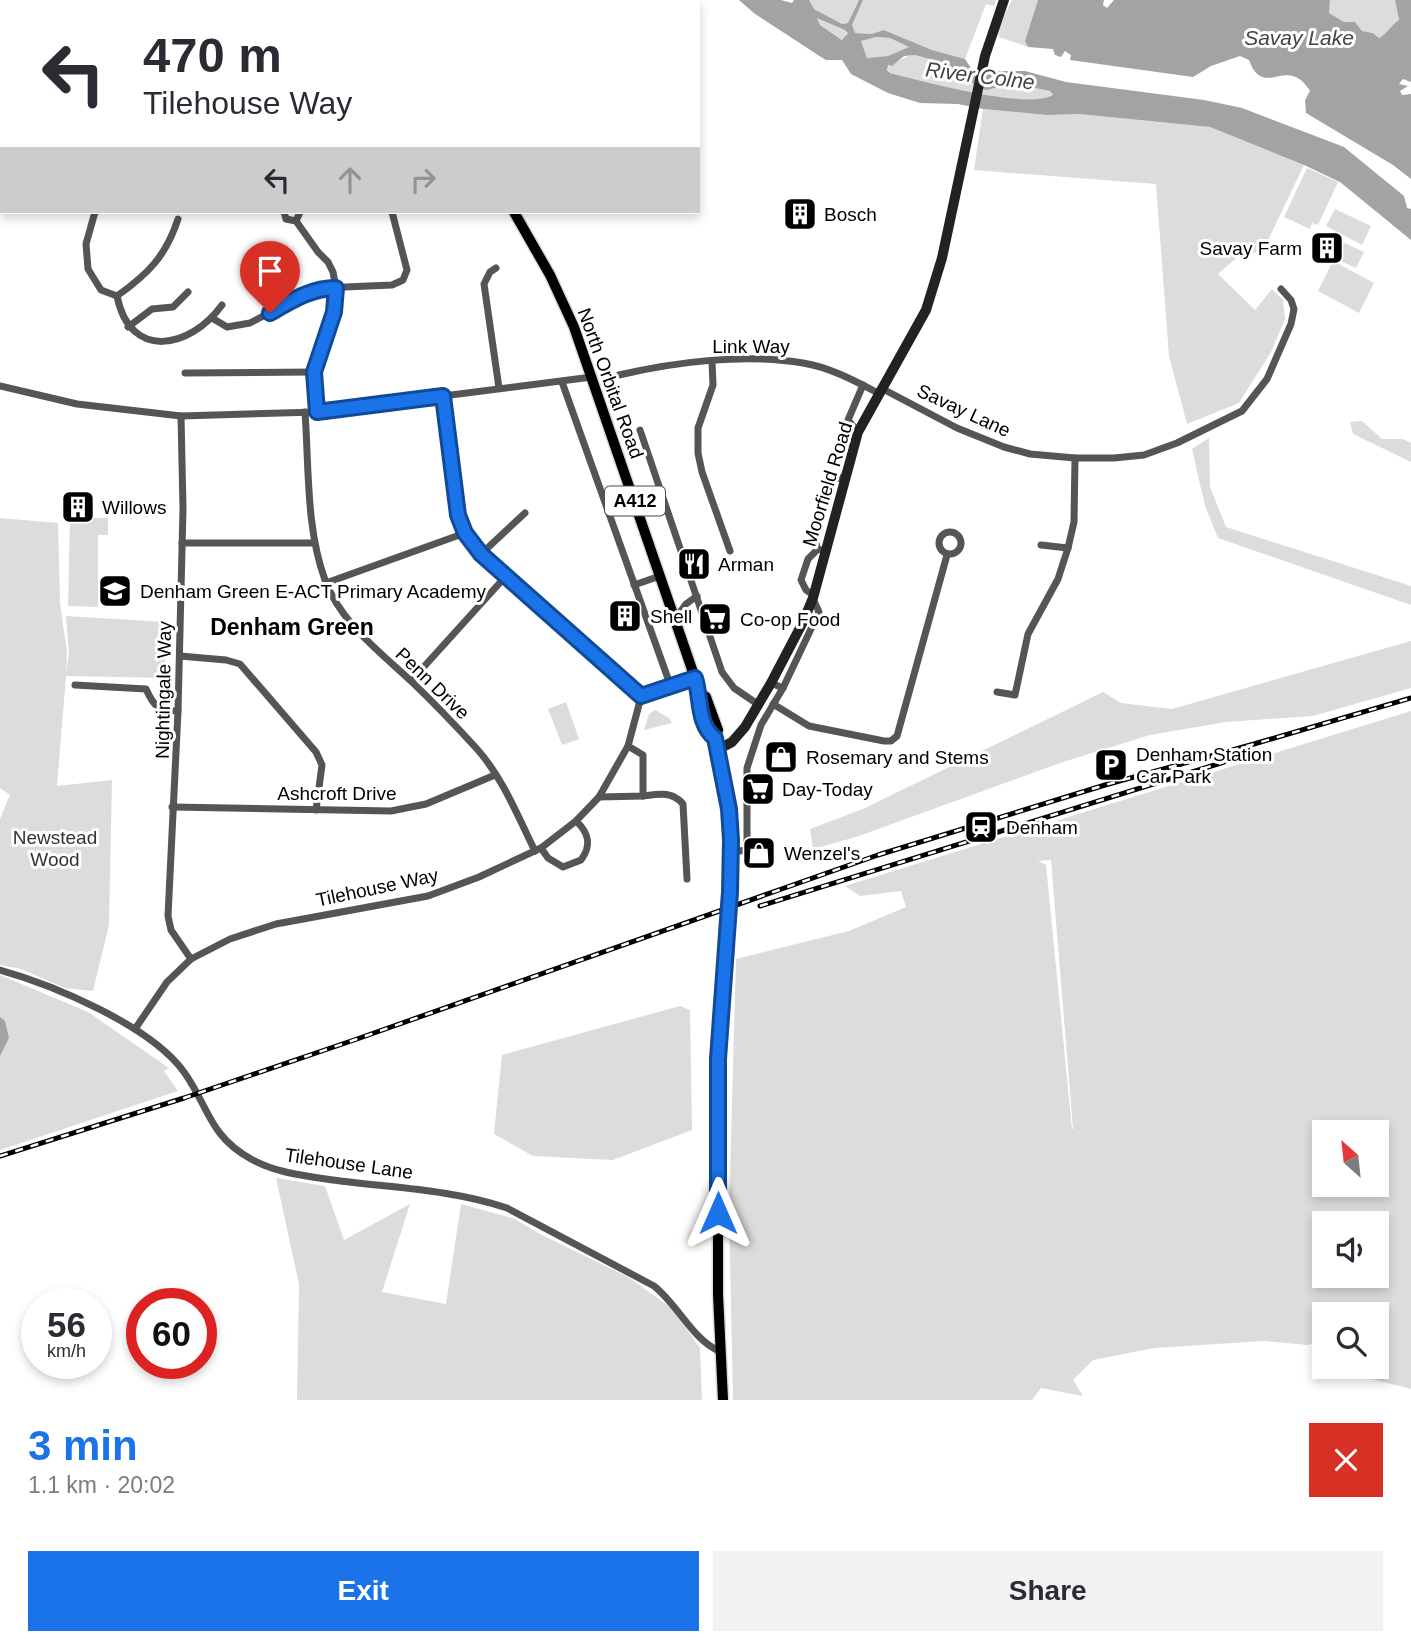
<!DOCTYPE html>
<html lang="en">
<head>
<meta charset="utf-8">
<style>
  body { margin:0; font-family:Arial,sans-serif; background:#f2f2f3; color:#2b2b33; height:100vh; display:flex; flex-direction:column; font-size:26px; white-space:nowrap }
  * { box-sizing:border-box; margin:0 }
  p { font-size:23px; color:#7c7c81 }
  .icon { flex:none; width:38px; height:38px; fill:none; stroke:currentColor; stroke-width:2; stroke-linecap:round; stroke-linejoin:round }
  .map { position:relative; height:1400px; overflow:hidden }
  .details { display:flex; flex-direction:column; background:#fff; flex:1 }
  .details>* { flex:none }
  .guide { position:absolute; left:0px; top:0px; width:700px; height:214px; box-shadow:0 4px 10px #0003; background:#fff; color:#2b2b33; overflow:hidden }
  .needle { width:46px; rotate:333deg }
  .tools { position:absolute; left:1312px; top:1120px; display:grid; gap:14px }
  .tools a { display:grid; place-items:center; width:77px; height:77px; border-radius:0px; background:#fff; box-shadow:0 4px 10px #0003; font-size:35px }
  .speed { position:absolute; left:21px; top:1288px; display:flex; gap:14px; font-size:35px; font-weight:700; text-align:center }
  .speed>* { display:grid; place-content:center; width:91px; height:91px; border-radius:50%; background:#fff; box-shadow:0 4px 10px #0003; line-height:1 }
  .speed small { font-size:18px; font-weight:400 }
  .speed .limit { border:10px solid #d22; background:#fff; color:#111 }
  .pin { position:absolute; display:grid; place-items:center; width:60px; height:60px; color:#fff; margin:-72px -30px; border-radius:50% 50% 50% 0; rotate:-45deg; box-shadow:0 0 7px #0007 }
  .pin .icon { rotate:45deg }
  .me { position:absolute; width:77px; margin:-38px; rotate:0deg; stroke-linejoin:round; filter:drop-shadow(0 0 5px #0008) }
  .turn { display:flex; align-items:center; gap:24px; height:147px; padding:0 28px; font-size:32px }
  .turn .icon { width:91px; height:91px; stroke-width:2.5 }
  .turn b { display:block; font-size:49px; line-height:60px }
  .lanes { display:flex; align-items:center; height:66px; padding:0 28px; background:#0003; justify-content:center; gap:35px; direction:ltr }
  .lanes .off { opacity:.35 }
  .round { display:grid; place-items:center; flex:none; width:74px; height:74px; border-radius:0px; background:#f2f2f3 }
  .head { display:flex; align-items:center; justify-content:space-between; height:119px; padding:0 28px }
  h1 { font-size:42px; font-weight:800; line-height:52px; color:#1a73e8 }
  .primary-button { display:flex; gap:14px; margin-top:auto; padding:14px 28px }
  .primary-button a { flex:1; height:80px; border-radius:0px; background:#1a73e8; color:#fff; font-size:28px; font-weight:800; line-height:80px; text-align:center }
  .primary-button a+a { background:#f2f2f3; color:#2b2b33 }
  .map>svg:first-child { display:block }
  .green { fill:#dcdcdc; fill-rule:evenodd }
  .water { fill:#a3a3a3; fill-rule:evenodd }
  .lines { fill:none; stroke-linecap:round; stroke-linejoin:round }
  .primary-casing { stroke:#dbdbdb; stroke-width:13 }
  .street { stroke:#555; stroke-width:7 }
  .secondary { stroke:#222; stroke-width:10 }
  .primary { stroke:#000; stroke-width:10 }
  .rail-casing { stroke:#000; stroke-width:5 }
  .rail { stroke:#fff; stroke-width:2.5; stroke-dasharray:8; stroke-linecap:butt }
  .route-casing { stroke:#114b97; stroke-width:18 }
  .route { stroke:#1a73e8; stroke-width:12 }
  .labels { text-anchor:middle; stroke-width:6; stroke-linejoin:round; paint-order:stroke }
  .shield { fill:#fff; stroke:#4c4c4c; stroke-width:2 }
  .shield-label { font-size:18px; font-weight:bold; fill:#000 }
  .poi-label { font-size:19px; fill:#000; stroke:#fff; text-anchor:start }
  .street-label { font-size:19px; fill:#000; stroke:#fff }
  .park-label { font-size:19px; fill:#333; stroke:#fff }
  .water-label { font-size:21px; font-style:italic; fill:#444; stroke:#fff }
  .quarter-label { font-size:23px; font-weight:bold; fill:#000; stroke:#fff }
</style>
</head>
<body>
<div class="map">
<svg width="1411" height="1400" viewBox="0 0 1411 1400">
  <rect width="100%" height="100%" fill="#fff"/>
  <!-- green -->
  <g class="green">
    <polygon points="0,0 250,0 2,2 0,117"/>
    <polygon points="809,0 859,0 848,23 842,24 814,9"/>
    <polygon points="863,0 996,0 994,6 986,4 965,59 932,50 884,30 871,34 854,33 852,25"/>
    <polygon points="1012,0 1038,0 1025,41 1028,47 999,37 998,28"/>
    <path d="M 1330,0 L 1395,0 L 1399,20 C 1391,25 1387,34 1379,38 L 1373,33 L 1362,31 L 1355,22 L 1344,22 L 1329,13 Z"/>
    <polygon points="817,17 845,30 848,32 843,40 820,25"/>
    <polygon points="876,37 890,38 910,47 888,56 867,58 861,41"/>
    <path d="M 915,54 L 946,63 L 954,73 L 992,89 L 1015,84 L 1050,91 L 1053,96 C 1026,110 923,81 890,73 L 886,67 C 896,63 903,57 915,54 Z"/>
    <polygon points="983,109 1047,115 1079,114 1210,127 1304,165 1269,238 1278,252 1242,253 1218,274 1255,310 1272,289 1283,300 1285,319 1271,352 1239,403 1187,424 1169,356 1156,184 974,170"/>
    <polygon points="1307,168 1338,182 1318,225 1312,223 1310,229 1284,217"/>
    <polygon points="1335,209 1371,226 1362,245 1326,226"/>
    <polygon points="1340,241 1364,252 1356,268 1332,257"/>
    <polygon points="1333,261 1374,283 1359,313 1318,291"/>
    <polygon points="1362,421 1382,439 1403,439 1411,443 1411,462 1353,434 1350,422"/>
    <polygon points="1209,438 1210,487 1226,527 1411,586 1411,605 1218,538 1205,506 1192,449"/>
    <polygon points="0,518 58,523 60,603 67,652 66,674 69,653 66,616 166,622 165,678 66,676 57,786 112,780 109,925 93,991 65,988 21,969 0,965 0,819 10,795 0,788"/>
    <polygon points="70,518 108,518 108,535 98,535 98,607 68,606"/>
    <polygon points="1411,641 1411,688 1313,716 1226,722 1150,735 1063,762 856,837 813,849 810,829 863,809 1103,692 1121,703 1172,709"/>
    <polygon points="566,702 579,739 562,745 548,709"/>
    <polygon points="655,710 669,718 672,723 644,730 649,714"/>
    <path d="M 1411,711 L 1411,1389 L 1343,1372 L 1348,1367 L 1377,1367 L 1377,1314 L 1325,1314 L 1325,1339 L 1308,1345 L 1264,1341 L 1154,1348 L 1093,1360 L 1073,1380 L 1083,1396 L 1041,1388 L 1032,1400 L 733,1400 L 729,1210 L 736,959 L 849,931 L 906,907 L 901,891 L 860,896 L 845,886 ZM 1051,860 L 1073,1129 L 1072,1129 L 1046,865 L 1038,861 ZM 1325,1132 L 1377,1132 L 1377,1185 L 1325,1185 ZM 1325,1223 L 1377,1223 L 1377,1276 L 1325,1276 Z"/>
    <polygon points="0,975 88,1012 169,1068 164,1071 178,1091 0,1150"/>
    <polygon points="680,1006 690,1010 692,1130 613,1160 533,1156 494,1134 502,1055"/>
    <polygon points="276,1178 325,1186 344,1240 410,1204 382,1292 446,1304 461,1204 515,1219 538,1233 628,1277 673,1309 700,1348 702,1400 297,1400 299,1284"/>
  </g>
  <!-- water -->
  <g class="water">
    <path d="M 739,0 L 781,0 L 792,3 L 794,0 L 809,0 L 814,9 L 842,24 L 848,23 L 859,0 L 863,0 L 852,25 L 855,33 L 871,34 L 884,30 L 932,50 L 965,59 L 973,71 L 1025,71 L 1066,82 L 1204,100 L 1242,108 L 1344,147 L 1404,196 L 1407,208 L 1411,209 L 1411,240 L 1340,182 L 1304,165 L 1210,127 L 1079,114 L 1047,115 L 983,109 L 958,104 L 920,103 L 888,93 L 851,74 L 842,60 L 826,60 L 821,57 L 755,14 ZM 817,18 L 845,30 L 848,33 L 842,40 L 820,25 ZM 876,37 L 890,38 L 909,47 L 888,56 L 867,58 L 861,41 ZM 915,55 L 946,63 L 954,73 L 986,90 L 1015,84 L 1050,91 L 1053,95 C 1027,110 922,81 890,73 L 887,70 L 888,65 L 892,66 L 904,56 Z"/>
    <path d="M 1038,0 L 1104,0 L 1103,5 L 1107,8 L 1114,0 L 1330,0 L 1329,13 L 1344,22 L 1355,22 L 1362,31 L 1373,33 L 1379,38 C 1387,34 1391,25 1399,20 L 1395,0 L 1411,0 L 1411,82 L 1403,79 L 1399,84 L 1408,86 L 1400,91 L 1402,95 L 1411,94 L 1411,179 L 1393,165 L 1306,113 L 1305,100 L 1310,91 C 1287,53 1264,101 1249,60 L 1240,56 L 1211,66 L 1193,77 L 1070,60 L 1071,55 L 1065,51 L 1061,57 L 1055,55 L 1053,49 L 1028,47 L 1025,41 Z"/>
    <polygon points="0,1017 5,1021 9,1038 0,1056"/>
  </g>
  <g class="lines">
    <defs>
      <g id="primary">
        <polyline points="344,0 346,2"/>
        <path d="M 514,212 L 550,275 L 574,327 L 695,678 C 701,696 696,726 715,738"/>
        <polyline points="700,693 706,697 718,730 715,738 729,809 731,840 730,892 718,1059 718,1294 723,1400"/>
      </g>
    </defs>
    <!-- primary casing -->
    <use href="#primary" class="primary-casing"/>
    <!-- street -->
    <g class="street">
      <polyline points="389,0 391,2"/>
      <polyline points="374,2 376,0"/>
      <polyline points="0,190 2,189"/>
      <polyline points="95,212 86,244 88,269 101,290 117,296"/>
      <polyline points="284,212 286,219 296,221 318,252 328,262 333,272 336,288 334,312 314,372 317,412"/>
      <polyline points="296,221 300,212"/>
      <polyline points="496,268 490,272 484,284 499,388"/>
      <path d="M 117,296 C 130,361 190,349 222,305"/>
      <path d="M 117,296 C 148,274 166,256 178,219"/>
      <polyline points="212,318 227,327 250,323 290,302 321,288 392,285 403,280 407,270 392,212"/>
      <polyline points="128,327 152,309 173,307 188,292"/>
      <polyline points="712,361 713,385 698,428 698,453 702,472 730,551"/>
      <polyline points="185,373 314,372"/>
      <path d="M 619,375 C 675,362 745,353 803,363 C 829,367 855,381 878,393"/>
      <polyline points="562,382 671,687"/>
      <polyline points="0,386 77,404 181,416 317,412 592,377"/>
      <polyline points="881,388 957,428 1004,447 1030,454 1075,458 1114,458 1144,455 1177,443 1242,411 1267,379 1291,324 1294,309 1291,300 1281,289"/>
      <polyline points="443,396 458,515 465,533 481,554 641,697"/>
      <path d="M 305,412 C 309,468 306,528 325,580 C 341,623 379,651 411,681 C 433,702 456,726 477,749 C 503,778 518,817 535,851"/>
      <polyline points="181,416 183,509 178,711 168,916 171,930 191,959"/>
      <polyline points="640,430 722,672 734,688 759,705"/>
      <polyline points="858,432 848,420 863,385"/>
      <circle cx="950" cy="543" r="11"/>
      <polyline points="182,543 314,543"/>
      <polyline points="1041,545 1068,548"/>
      <path d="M 825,551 L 818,549 C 808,529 824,500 831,480 L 844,477"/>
      <polyline points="481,554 525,513"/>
      <polyline points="326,583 465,533"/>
      <polyline points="634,585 660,576"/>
      <polyline points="813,595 806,590 801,580 808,559 818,549"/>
      <polyline points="675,619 686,604 697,596"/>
      <polyline points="180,656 226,660 240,664 316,752 322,765 316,810"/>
      <polyline points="411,681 506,576"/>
      <polyline points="771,683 783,688 819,612 813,599"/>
      <path d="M 75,685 L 146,689 C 154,707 159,711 178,711"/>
      <polyline points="997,692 1015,695 1028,634 1058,579 1068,548 1074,522 1075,458"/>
      <polyline points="641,697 695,678"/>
      <polyline points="773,704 809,726 884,741 891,741 897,736 947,555"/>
      <path d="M 643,796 C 659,794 672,791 683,804 L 687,879"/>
      <polyline points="599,797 643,796 643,755 628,746"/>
      <polyline points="172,807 391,811 426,804 495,775"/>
      <path d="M 541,848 L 548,858 L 563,867 L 581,860 C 592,845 589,833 576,821"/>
      <polyline points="731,852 747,850 747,768 761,725 783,688"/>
      <path d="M 0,970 C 54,985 151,1026 184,1072 C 209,1107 209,1136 251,1159 C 276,1173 306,1176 333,1180 C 392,1188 450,1189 507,1208 L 654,1286 C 678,1305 693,1340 719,1351"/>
      <polyline points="135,1029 167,982 191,959 230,939 276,924 428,896 479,877 541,848 576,821 599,797 628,746 641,697"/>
    </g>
    <!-- secondary -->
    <polyline class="secondary" points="717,750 732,742 745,727 771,683 803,622 813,598 858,432 926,310 942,258 985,56 1004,0"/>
    <!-- primary -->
    <use href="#primary" class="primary"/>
    <defs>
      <g id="rail">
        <polyline points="760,906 1224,762"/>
        <polyline points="0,1156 184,1098 357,1039 878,855 1105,785 1254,744 1411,698"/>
      </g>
    </defs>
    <!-- rail casing -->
    <use href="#rail" class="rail-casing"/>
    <!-- rail -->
    <use href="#rail" class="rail"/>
  </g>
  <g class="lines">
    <defs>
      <path id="route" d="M 270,313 C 291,301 311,288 336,288 L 334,312 L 314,372 L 317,412 L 443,396 L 458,515 L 465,533 L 481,554 L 641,696 L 695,678 C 701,696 697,725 715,738 L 729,809 L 731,840 L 730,892 L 718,1059 L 718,1213"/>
    </defs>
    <!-- route casing -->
    <use href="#route" class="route-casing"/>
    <!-- route -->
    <use href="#route" class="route"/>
  </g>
  <!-- icons -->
  <defs>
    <symbol id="building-square" viewBox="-11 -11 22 22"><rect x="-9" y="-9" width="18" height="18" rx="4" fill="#000" stroke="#fff"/><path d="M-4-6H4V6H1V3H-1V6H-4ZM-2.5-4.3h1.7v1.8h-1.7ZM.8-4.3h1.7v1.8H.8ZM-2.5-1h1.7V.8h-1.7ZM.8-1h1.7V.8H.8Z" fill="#fff"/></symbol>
    <symbol id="restaurant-square" viewBox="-11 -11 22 22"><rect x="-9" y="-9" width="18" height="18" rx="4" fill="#000" stroke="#fff"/><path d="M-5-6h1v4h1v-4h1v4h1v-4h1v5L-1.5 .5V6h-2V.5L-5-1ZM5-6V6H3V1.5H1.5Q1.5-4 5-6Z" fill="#fff"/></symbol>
    <symbol id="school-square" viewBox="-11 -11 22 22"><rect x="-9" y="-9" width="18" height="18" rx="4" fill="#000" stroke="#fff"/><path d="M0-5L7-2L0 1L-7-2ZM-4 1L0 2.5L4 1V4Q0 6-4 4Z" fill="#fff"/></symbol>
    <symbol id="supermarket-square" viewBox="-11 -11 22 22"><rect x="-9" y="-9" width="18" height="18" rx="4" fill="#000" stroke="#fff"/><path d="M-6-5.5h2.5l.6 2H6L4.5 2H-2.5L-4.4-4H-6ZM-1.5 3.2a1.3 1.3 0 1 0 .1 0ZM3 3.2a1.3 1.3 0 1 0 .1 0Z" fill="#fff"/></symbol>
    <symbol id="shop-square" viewBox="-11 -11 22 22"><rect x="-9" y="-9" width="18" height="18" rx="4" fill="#000" stroke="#fff"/><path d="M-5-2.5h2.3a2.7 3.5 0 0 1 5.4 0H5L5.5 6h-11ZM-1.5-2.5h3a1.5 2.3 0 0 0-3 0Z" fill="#fff"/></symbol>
    <symbol id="parking-square" viewBox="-11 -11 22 22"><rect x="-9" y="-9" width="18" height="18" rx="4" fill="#000" stroke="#fff"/><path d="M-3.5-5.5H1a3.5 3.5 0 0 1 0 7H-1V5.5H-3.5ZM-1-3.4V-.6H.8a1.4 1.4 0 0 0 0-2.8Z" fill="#fff"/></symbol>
    <symbol id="station-square" viewBox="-11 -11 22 22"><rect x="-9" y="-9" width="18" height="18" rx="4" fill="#000" stroke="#fff"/><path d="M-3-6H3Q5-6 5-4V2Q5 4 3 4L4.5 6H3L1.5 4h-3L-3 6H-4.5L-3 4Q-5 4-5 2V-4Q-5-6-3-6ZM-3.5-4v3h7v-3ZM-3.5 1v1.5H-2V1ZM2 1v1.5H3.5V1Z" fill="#fff"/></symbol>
  </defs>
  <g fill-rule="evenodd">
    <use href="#building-square" x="781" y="195" width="38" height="38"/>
    <use href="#building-square" x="1308" y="229" width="38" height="38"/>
    <use href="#building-square" x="59" y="488" width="38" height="38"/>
    <use href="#restaurant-square" x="675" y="545" width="38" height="38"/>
    <use href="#school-square" x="96" y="572" width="38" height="38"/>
    <use href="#building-square" x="606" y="597" width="38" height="38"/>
    <use href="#supermarket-square" x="696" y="600" width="38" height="38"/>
    <use href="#shop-square" x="762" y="738" width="38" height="38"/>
    <use href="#parking-square" x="1092" y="746" width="38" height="38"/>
    <use href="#supermarket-square" x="739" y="770" width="38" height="38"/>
    <use href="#station-square" x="962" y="808" width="38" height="38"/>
    <use href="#shop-square" x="740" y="834" width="38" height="38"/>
  </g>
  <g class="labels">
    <!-- shield labels -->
    <rect class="shield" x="605" y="486.5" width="60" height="29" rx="5"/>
    <g class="shield-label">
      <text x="635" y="507">A412</text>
    </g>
    <!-- poi labels -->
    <g class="poi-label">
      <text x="824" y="221">Bosch</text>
      <text x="1302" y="255" text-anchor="end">Savay Farm</text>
      <text x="102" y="514">Willows</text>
      <text x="718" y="571">Arman</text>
      <text x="140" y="598">Denham Green E-ACT Primary Academy</text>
      <text x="650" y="623">Shell</text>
      <text x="740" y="626">Co-op Food</text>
      <text x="1136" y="761">Denham Station<tspan x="1136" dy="22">Car Park</tspan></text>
      <text x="806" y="764">Rosemary and Stems</text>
      <text x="782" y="796">Day-Today</text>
      <text x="1006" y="834">Denham</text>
      <text x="784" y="860">Wenzel's</text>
    </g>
    <!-- street labels -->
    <g class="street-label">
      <text x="751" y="353">Link Way</text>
      <text transform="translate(611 383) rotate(70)" y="7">North Orbital Road</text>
      <text transform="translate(964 410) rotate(25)" y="7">Savay Lane</text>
      <text transform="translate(827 484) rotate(-73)" y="7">Moorfield Road</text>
      <text transform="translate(433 683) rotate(44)" y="7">Penn Drive</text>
      <text transform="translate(163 690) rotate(-89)" y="7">Nightingale Way</text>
      <text x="337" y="800">Ashcroft Drive</text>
      <text transform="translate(377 887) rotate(-12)" y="7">Tilehouse Way</text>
      <text transform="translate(349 1163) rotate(8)" y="7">Tilehouse Lane</text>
    </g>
    <!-- park labels -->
    <g class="park-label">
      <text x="55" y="844">Newstead<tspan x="55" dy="22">Wood</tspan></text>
    </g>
    <!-- water labels -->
    <g class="water-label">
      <text x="1299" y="45">Savay Lake</text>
      <text transform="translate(980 76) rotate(7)" y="7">River Colne</text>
    </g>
    <!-- quarter labels -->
    <g class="quarter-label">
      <text x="292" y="635">Denham Green</text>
    </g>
  </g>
</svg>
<div class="tools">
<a><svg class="needle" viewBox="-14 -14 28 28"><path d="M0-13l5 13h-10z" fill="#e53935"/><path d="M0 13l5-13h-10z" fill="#7c7c81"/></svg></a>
<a><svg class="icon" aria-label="sound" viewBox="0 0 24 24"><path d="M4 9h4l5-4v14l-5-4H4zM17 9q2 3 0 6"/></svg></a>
<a><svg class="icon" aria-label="search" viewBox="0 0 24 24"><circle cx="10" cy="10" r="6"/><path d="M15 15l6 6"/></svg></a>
</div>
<div class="speed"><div>56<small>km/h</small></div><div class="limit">60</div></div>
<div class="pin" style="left:270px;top:313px;background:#d93025"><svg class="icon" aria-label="arrive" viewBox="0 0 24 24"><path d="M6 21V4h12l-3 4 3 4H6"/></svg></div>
<svg class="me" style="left:718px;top:1213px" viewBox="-20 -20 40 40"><path d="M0-17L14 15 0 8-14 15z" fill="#1a73e8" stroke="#fff" stroke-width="4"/></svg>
<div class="guide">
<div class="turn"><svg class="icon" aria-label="left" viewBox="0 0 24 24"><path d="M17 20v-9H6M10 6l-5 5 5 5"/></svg><div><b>470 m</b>Tilehouse Way</div></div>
<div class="lanes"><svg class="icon" aria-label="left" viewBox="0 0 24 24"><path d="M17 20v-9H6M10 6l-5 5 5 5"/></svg><svg class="icon off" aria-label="ahead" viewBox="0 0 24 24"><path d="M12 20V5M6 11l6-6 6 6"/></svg><svg class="icon off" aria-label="right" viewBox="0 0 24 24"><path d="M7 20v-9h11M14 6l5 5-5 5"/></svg></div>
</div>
</div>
<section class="details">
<div class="head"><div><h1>3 min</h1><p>1.1 km · 20:02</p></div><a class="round" style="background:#d93025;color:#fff"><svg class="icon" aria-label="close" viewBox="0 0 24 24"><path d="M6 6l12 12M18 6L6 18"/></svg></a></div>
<div class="primary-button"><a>Exit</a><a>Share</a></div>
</section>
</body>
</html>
